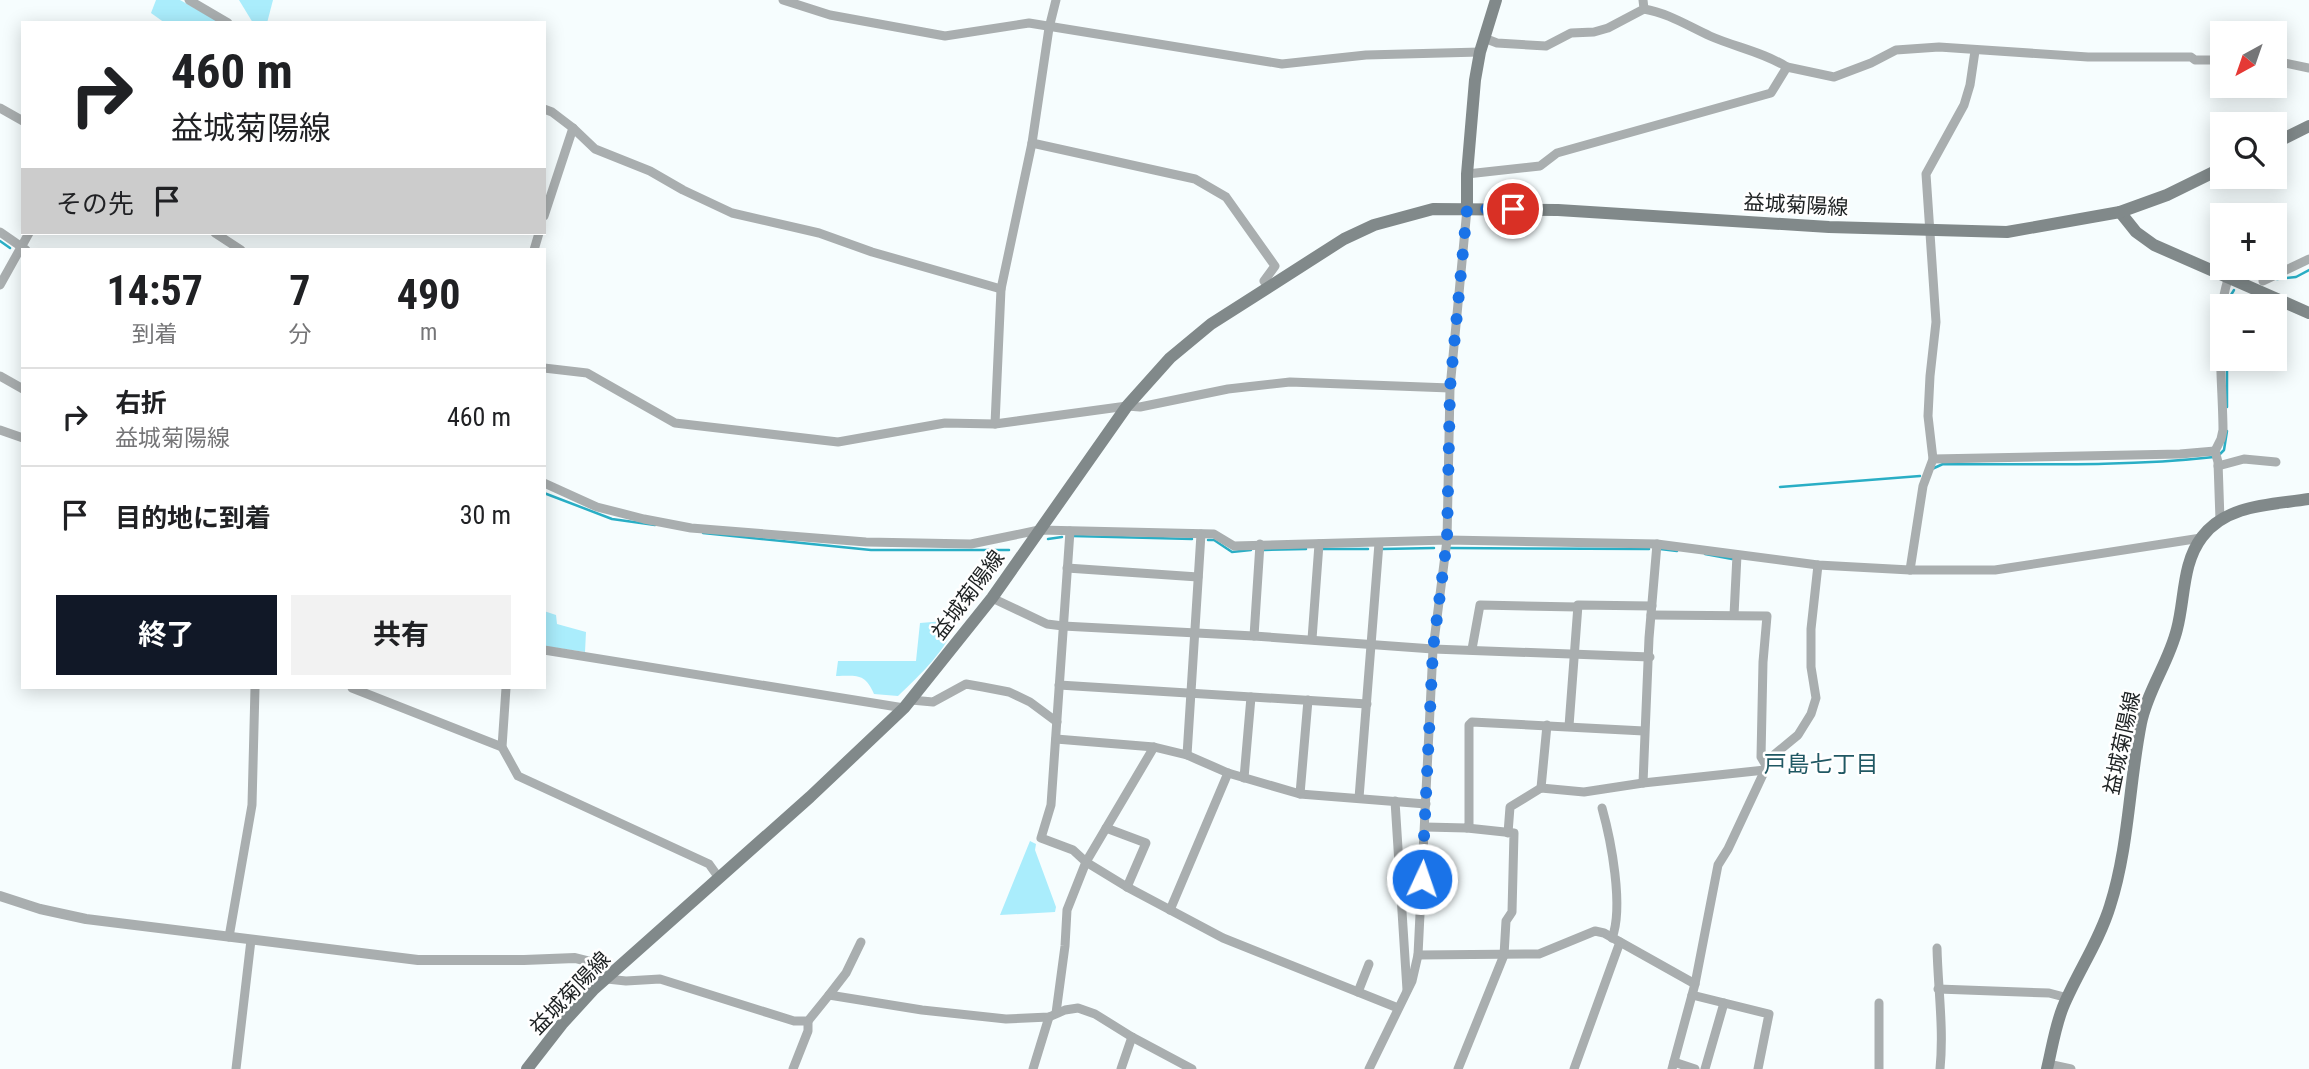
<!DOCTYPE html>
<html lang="ja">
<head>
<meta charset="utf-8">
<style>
  body { margin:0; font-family:"Roboto Condensed","Noto Sans JP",sans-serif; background:#f2f2f2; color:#202124; height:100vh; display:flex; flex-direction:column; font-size:26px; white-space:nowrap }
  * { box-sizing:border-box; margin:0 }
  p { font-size:23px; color:#757577 }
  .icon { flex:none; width:38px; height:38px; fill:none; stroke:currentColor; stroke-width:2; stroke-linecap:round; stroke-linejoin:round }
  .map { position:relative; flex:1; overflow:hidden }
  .sheet { position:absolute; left:21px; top:248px; width:525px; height:441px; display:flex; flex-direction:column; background:#fff; border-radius:0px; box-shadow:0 4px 18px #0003 }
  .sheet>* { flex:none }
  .hud { position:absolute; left:21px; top:21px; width:525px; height:214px; border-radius:0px; box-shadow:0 4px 18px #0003; background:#fff; color:#202124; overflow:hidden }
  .needle { width:46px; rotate:220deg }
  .tools { position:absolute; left:2210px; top:21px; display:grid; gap:14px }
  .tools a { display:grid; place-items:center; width:77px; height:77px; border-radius:0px; background:#fff; box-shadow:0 4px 18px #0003; font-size:35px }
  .pin { position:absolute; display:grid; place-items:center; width:60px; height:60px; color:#fff; margin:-30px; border:4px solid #fff; border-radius:50%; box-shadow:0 2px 7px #0007 }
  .me { position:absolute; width:77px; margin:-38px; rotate:3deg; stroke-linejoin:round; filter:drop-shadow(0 0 5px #0008) }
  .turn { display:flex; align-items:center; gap:24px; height:147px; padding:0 35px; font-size:32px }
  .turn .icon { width:91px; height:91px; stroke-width:2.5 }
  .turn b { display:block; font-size:49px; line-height:60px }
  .then { display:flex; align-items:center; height:66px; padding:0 35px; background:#0003; gap:14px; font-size:26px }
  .eta { display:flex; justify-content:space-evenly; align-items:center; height:119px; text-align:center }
  .eta b { font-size:42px; font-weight:700; line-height:49px }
  .action { display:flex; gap:14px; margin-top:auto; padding:14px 35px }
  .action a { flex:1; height:80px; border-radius:0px; background:#111827; color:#fff; font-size:28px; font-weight:700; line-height:80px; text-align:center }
  .action a+a { background:#f2f2f2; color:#202124 }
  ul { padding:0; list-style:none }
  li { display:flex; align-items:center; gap:21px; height:98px; padding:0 35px; border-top:2px solid #e0e0e0 }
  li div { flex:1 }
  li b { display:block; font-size:26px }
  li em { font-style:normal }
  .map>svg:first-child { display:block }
  .green { fill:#aaedfc }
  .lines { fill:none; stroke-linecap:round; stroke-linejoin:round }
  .stream { stroke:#29aec5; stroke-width:2.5 }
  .minor { stroke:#a9aeaf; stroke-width:9 }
  .tertiary { stroke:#a9aeaf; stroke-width:10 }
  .secondary { stroke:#81898a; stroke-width:12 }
  .route { stroke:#1a73e8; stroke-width:12; stroke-dasharray:0 21.6 }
  .labels { text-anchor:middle; stroke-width:5; stroke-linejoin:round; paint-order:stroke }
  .street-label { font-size:21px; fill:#1d2122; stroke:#fff }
  .neighbourhood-label { font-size:23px; fill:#205863; stroke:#fff }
</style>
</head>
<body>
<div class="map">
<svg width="2309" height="1069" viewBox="0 0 2309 1069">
  <rect width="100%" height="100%" fill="#f6fdfe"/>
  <!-- green -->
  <g class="green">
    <polygon points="156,0 180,0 221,23 165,23 151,13"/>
    <polygon points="239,0 273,0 267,23 253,23"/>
    <polygon points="544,611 556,615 557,624 586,632 585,652 544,646"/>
    <path d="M 957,620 C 947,650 920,675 898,696 L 874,694 C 865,673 857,676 836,676 L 838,661 L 916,661 L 920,623 Z"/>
    <polygon points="1030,841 1036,844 1035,850 1056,907 1055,912 1000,915"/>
  </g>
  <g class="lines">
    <!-- stream -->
    <g class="stream">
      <polyline points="0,241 10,248"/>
      <polyline points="2277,279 2296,277 2309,270"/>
      <polyline points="2228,306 2228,300 2234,290"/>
      <polyline points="2227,407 2227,359"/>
      <polyline points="2220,454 2224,450 2227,431"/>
      <path d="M 1932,469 L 1943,464 C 2034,464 2124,467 2214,457"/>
      <polyline points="1780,487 1920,476"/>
      <polyline points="544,493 612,519 655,525"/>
      <polyline points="703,533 871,550 1009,550"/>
      <polyline points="1073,536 1192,539"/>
      <polyline points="1048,539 1062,537"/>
      <polyline points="1208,540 1214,540 1232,552 1251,550"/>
      <polyline points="1448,548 1649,549"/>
      <polyline points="1321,549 1368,549"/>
      <polyline points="1382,549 1434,548"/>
      <polyline points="1660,549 1677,551"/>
      <polyline points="1264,550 1306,549"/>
      <polyline points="1705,554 1732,559"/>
    </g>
    <!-- minor -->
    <g class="minor">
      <polyline points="189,0 228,23"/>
      <polyline points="783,0 830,15 945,36 1029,23 1282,64 1366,55 1480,52"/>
      <path d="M 1644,9 C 1668,13 1688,26 1710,36 C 1735,47 1763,52 1787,67"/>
      <polyline points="1484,38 1497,43 1546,46 1571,33 1594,32 1608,28 1644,9 1643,0"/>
      <polyline points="2275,61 2309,68"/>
      <polyline points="0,108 23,121"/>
      <polyline points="544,109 552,112 573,128 595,149 650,171 683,190 732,213 819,233 872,252 1001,289"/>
      <polyline points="1032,143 1195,179 1226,197 1275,266 1264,281 1268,287"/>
      <polyline points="1467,174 1540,166 1557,153 1771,93 1787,67 1834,77 1871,63 1896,50 1939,47 2088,57 2191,57 2195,60 2222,60"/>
      <polyline points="544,216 573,128"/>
      <polyline points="0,232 26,250"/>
      <polyline points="215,233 241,250"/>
      <polyline points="534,250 539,233"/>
      <polyline points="2263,281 2309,259"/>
      <polyline points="0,285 29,233"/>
      <polyline points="544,368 587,373 675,423 838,442 945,423 995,424 1127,406 1140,407 1228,389 1290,382 1450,388"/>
      <polyline points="0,376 23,389"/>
      <polyline points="995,424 1001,289 1032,143 1049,28 1056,0"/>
      <polyline points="0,430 23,438"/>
      <polyline points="1933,459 2180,454 2215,451"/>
      <polyline points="2218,466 2244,459 2276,462"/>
      <polyline points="544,483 597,507 644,519 691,528 866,542 971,544 1039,530 1214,534 1234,546 1447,540 1657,544 1818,565 1910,570 1995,570 2201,538"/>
      <path d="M 2220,520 L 2218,462 L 2215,451 L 2221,439 L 2223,430 C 2223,387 2214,316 2229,277"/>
      <polyline points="1070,531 1051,805 1041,838 1073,850 1086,862 1127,887 1223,938 1398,1008"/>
      <polyline points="1657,544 1649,638 1643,783 1765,770"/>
      <polyline points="1067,568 1198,577"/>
      <polyline points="1910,570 1923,486 1933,459 1928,416 1930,376 1936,322 1926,174 1964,105 1970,85 1975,51"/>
      <polyline points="992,598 1047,624 1063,626 1254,636 1433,649 1650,657"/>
      <polyline points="1651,615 1767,616 1763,662 1761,757 1767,767"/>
      <polyline points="1734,615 1737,555"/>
      <polyline points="1254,636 1260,544"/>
      <polyline points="1312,639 1319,544"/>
      <polyline points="1472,649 1480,605 1577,607"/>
      <polyline points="544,650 904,708"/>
      <polyline points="1059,685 1367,704"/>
      <polyline points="352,688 502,747"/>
      <polyline points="506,688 502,747 518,776 709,864 719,878"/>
      <polyline points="911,700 933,702 966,684 983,687 1009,692 1030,702 1057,722"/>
      <polyline points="1569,726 1578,605 1652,606"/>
      <polyline points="1056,739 1154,747 1187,755 1228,773 1300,794 1426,804"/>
      <polyline points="1187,755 1201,534"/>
      <polyline points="1244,778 1251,697"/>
      <polyline points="1541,788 1547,725"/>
      <polyline points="1300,794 1308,700"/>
      <polyline points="1359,798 1379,543"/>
      <polyline points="1395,801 1407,990"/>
      <path d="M 1602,808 C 1611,840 1624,907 1612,938"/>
      <polyline points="1425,827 1467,828 1469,824 1469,725 1472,722 1644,731"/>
      <polyline points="1106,828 1146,843 1127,887"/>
      <polyline points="1508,833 1510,807 1541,788 1584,792 1643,783"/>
      <polyline points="1170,910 1228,773"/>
      <polyline points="229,937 252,805 255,688"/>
      <path d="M 1937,948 C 1938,989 1944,1029 1940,1069"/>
      <polyline points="1418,955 1539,954 1595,931 1604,933 1695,984"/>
      <polyline points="607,979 626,981 660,979 794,1021 808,1021 829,995 922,1010 1006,1019 1049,1017 1065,1010 1078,1008 1095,1014 1132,1037 1192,1069"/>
      <polyline points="1938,989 2049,993 2068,998"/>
      <polyline points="1358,992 1369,964"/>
      <polyline points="829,995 846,973 861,942"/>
      <polyline points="1692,995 1769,1014 1758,1069"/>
      <polyline points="1056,1013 1065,946 1067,910 1086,862 1154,747"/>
      <polyline points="1674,1062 1695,1069"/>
      <polyline points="2048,1064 2071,1069"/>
      <polyline points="236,1069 251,940"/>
      <polyline points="793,1069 808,1031 808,1021"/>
      <polyline points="1033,1069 1049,1017"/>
      <polyline points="1121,1069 1132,1037"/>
      <polyline points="1369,1069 1412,981 1418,955 1433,649 1447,540 1450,388 1467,209"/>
      <polyline points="1458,1069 1504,955 1506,921 1512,912 1514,833 1467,828"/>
      <polyline points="1574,1069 1620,942"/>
      <polyline points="1672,1069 1695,984 1718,865 1728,849 1765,770 1775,754 1798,735 1811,714 1816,698 1811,667 1811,629 1818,565"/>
      <polyline points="1705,1069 1724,1003"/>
      <polyline points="1879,1069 1879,1003"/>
    </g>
    <!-- tertiary -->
    <polyline class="tertiary" points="0,896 40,909 86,919 418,960 524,960 575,958 587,961 610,976"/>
    <!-- secondary -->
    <g class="secondary">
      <polyline points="2275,143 2309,126"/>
      <polyline points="1467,209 1467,174 1475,80 1480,52 1496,0"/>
      <polyline points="2120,212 2136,232 2154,245 2309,313"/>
      <polyline points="527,1069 562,1024 594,989 810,797 904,708 992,598 1127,406 1170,358 1211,324 1344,239 1374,225 1433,209 1558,210 1829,227 2007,232 2120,212 2167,195 2222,168"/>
      <path d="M 2047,1069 C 2052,1048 2055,1027 2063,1007 C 2077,973 2099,942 2110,906 C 2129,847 2129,783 2141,723 C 2148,689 2169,662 2177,629 C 2185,599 2182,563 2202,537 C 2227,504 2271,505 2309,499"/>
    </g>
  </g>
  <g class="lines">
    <!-- route -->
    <polyline class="route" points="1422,879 1433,649 1447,540 1450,388 1467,209 1513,209"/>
  </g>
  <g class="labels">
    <!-- street labels -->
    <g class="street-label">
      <text transform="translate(1796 205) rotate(3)" y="7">益城菊陽線</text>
      <text transform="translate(968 595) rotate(-53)" y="7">益城菊陽線</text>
      <text transform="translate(2122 743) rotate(-78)" y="7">益城菊陽線</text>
      <text transform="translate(570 993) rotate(-46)" y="7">益城菊陽線</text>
    </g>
    <!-- neighbourhood labels -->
    <g class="neighbourhood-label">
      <text x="1821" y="772">戸島七丁目</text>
    </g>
  </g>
</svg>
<div class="tools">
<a><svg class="needle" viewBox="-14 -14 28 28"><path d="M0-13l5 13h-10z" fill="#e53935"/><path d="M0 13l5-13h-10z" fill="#757577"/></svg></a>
<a><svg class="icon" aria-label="search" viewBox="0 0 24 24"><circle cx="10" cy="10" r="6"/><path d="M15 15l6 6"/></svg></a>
<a>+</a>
<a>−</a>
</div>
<div class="pin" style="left:1513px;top:209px;background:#d93025"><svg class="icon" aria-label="arrive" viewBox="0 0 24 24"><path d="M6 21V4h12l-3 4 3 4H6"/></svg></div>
<svg class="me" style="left:1422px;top:879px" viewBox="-20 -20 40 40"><circle r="17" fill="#1a73e8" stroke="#fff" stroke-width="3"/><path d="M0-11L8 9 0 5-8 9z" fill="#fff"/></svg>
<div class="hud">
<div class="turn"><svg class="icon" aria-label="right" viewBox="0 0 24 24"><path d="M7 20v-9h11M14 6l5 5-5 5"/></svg><div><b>460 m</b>益城菊陽線</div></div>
<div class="then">その先<svg class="icon" aria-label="arrive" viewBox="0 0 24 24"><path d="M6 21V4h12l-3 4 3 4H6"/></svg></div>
</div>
<section class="sheet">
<div class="eta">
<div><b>14:57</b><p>到着</p></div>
<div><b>7</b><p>分</p></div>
<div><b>490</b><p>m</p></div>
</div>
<ul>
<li><svg class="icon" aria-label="right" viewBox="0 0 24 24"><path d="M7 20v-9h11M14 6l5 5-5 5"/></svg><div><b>右折</b><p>益城菊陽線</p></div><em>460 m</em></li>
<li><svg class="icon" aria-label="arrive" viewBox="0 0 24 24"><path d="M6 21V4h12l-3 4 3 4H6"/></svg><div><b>目的地に到着</b></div><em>30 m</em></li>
</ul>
<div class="action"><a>終了</a><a>共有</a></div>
</section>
</div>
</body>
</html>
